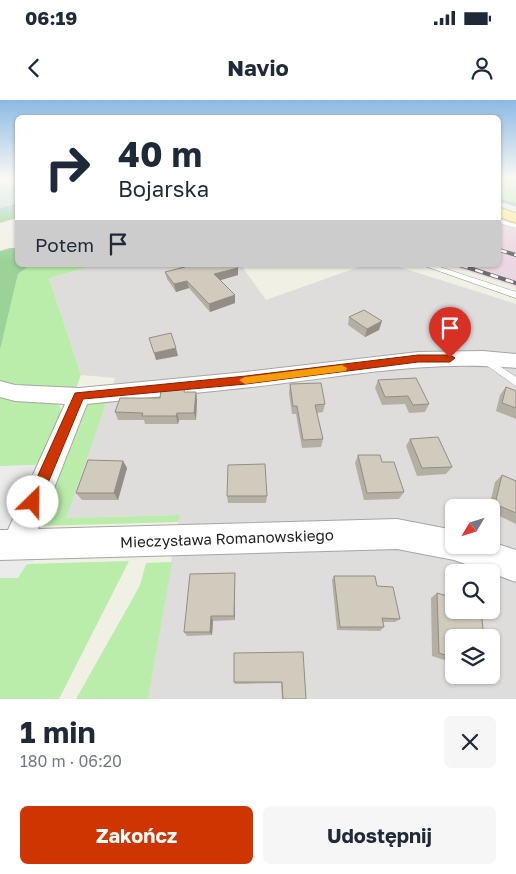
<!DOCTYPE html>
<html lang="pl">
<head>
<meta charset="utf-8">
<style>
  body { margin:0; font-family:"Golos Text",sans-serif; background:#f6f6f7; color:#1f2937; height:100vh; display:flex; flex-direction:column; font-size:19px; white-space:nowrap }
  * { box-sizing:border-box; margin:0 }
  p { font-size:16px; color:#747a83 }
  .icon { flex:none; width:28px; height:28px; fill:none; stroke:currentColor; stroke-width:2; stroke-linecap:round; stroke-linejoin:round }
  .map { position:relative; height:599px; overflow:hidden }
  .details { display:flex; flex-direction:column; background:#fff; flex:1 }
  .details>* { flex:none }
  .banner { position:absolute; left:15px; top:15px; width:486px; height:152px; border-radius:8px; box-shadow:0 1px 4px #0004; background:#fff; color:#1f2937; overflow:hidden }
  .needle { width:32px; rotate:232deg }
  .tools { position:absolute; left:445px; top:399px; display:grid; gap:10px }
  .tools a { display:grid; place-items:center; width:55px; height:55px; border-radius:8px; background:#fff; box-shadow:0 1px 4px #0004; font-size:25px }
  .pin { position:absolute; display:grid; place-items:center; width:42px; height:42px; color:#fff; margin:-51px -21px; border-radius:50% 50% 50% 0; rotate:-45deg; box-shadow:0 0 5px #0007 }
  .pin .icon { rotate:45deg }
  .me { position:absolute; width:55px; margin:-28px; rotate:23deg; stroke-linejoin:round; filter:drop-shadow(0 0 4px #0008) }
  .turn { display:flex; align-items:center; gap:18px; height:105px; padding:0 20px; font-size:22px }
  .turn .icon { width:65px; height:65px; stroke-width:2.5 }
  .turn b { display:block; font-size:35px; line-height:42px }
  .then { display:flex; align-items:center; height:48px; padding:0 20px; background:#0003; gap:10px; font-size:19px }
  .round { display:grid; place-items:center; flex:none; width:52px; height:52px; border-radius:8px; background:#f6f6f7 }
  .headline { display:flex; align-items:center; justify-content:space-between; height:85px; padding:0 20px }
  h1 { font-size:30px; font-weight:700; line-height:38px }
  .action { display:flex; gap:10px; margin-top:auto; padding:10px 20px }
  .action a { flex:1; height:58px; border-radius:8px; background:#cf3500; color:#fff; font-size:20px; font-weight:700; line-height:58px; text-align:center }
  .action a+a { background:#f6f6f7; color:#1f2937 }
  .status { display:flex; justify-content:space-between; align-items:center; height:35px; padding:0 25px; background:#fff; direction:ltr }
  .status svg { height:14px; fill:currentColor }
  header { display:flex; justify-content:space-between; align-items:center; height:65px; padding:0 20px; background:#fff; font-size:22px; font-weight:700 }
  .map>svg:first-child { display:block }
  .residential { fill:#dedddc; fill-rule:evenodd }
  .industrial { fill:#ead7e2 }
  .grass { fill:#b9eda9 }
  .forest { fill:#9ad298 }
  .wetland { fill:#c1e0d9 }
  .parking { fill:#ebebeb }
  .lines { fill:none; stroke-linecap:round; stroke-linejoin:round }
  .stream { stroke:#a3c3e1; stroke-width:3 }
  .service-casing { stroke:#a6a6a6; stroke-width:1 }
  .minor-casing { stroke:#a6a6a6; stroke-width:2 }
  .primary-casing { stroke:#9b8f00; stroke-width:1 }
  .service { fill:#fff; fill-rule:evenodd }
  .minor { fill:#fff; fill-rule:evenodd }
  .primary { fill:#ffed9c; fill-rule:evenodd }
  .rail-casing { stroke:#6d6d6d; stroke-width:4 }
  .rail { stroke:#fff; stroke-width:2.5; stroke-dasharray:8; stroke-linecap:butt }
  .wall { fill:#b4afa3 }
  .shaded-wall { fill:#928e85 }
  .building { fill:#d1cbbe; stroke:#928e85 }
  .route { fill:#cf3500; stroke:#872200 }
  .slow { fill:#f59e0b }
  .labels { text-anchor:middle; stroke-width:4.5; stroke-linejoin:round; paint-order:stroke }
  .near-street-label { font-size:15px; fill:#1f1f1f; stroke:#fff }
</style>
</head>
<body>
<div class="status"><b>06:19</b><svg viewBox="0 0 49 12"><path d="M0 12V9h3v3zM5 12V6h3v6zM10 12V3h3v9zM15 12V0h3v12zM26 1h20v11H26zM47 4h2v5h-2z"/></svg></div>
<header><svg class="icon" aria-label="back" viewBox="0 0 24 24"><path d="M15 5l-7 7 7 7"/></svg>Navio<svg class="icon" aria-label="person" viewBox="0 0 24 24"><circle cx="12" cy="8" r="4"/><path d="M4 21q1-7 8-7t8 7"/></svg></header>
<div class="map">
<svg width="516" height="599" viewBox="0 0 516 599">
  <rect width="100%" height="100%" fill="#f1f0e5"/>
  <!-- residential -->
  <path class="residential" d="M 96,165 L 241,165 L 266,200 L 364,165 L 393,165 L 516,204 L 516,599 L 148,599 L 179,415 L 65,418 L 115,278 L 81,275 L 49,178 ZM 454,408 L 491,408 L 491,445 L 454,445 ZM 454,472 L 491,472 L 491,510 L 454,510 ZM 454,538 L 491,538 L 491,575 L 454,575 Z"/>
  <!-- industrial -->
  <polygon class="industrial" points="499,124 516,129 516,187 449,165 499,165"/>
  <!-- grass -->
  <g class="grass">
    <polygon points="499,78 516,78 516,104 499,99"/>
    <polygon points="30,165 96,165 49,178 81,275 75,291 33,290 0,282 0,250 18,174"/>
    <polygon points="0,294 51,299 60,306 63,322 42,366 0,366"/>
    <polygon points="108,298 66,418 180,415 178,422 37,426 53,379 89,300"/>
    <polygon points="129,461 59,599 0,599 0,478 18,477 27,464"/>
    <polygon points="172,462 148,599 76,599 133,498 140,485 146,463"/>
  </g>
  <!-- forest -->
  <g class="forest">
    <polygon points="17,103 17,118 0,123 0,108"/>
    <polygon points="10,148 17,148 18,165 30,165 18,174 0,250 0,151"/>
  </g>
  <!-- wetland -->
  <polygon class="wetland" points="0,83 17,87 17,103 0,108"/>
  <!-- parking -->
  <polygon class="parking" points="59,364 37,426 45,427 33,463 26,465 18,478 0,478 0,366"/>
  <g class="lines">
    <!-- stream -->
    <g class="stream">
      <polyline points="499,100 516,105"/>
      <polyline points="0,111 18,107"/>
    </g>
    <defs>
      <g id="service">
        <polygon points="499,119 516,124 516,128 499,123"/>
        <polygon points="422,165 434,165 516,192 516,198"/>
        <polygon points="483,255 516,277 516,286 479,260 478,258"/>
      </g>
      <path id="minor" d="M 483,251 L 516,254 L 516,268 C 435,260 357,274 277,284 C 214,292 151,297 87,304 L 38,429 L 397,419 L 454,430 L 454,445 L 491,445 L 491,442 L 516,450 L 516,482 L 454,460 L 397,449 L 0,460 L 0,430 L 8,430 L 65,304 L 15,301 L 0,297 L 0,281 L 15,285 L 79,288 L 246,272 L 418,252 Z"/>
      <polygon id="primary" points="499,107 516,113 516,123 499,117"/>
    </defs>
    <!-- service casing -->
    <use href="#service" class="service-casing"/>
    <!-- minor casing -->
    <use href="#minor" class="minor-casing"/>
    <!-- primary casing -->
    <use href="#primary" class="primary-casing"/>
    <!-- service -->
    <use href="#service" class="service"/>
    <!-- minor -->
    <use href="#minor" class="minor"/>
    <!-- primary -->
    <use href="#primary" class="primary"/>
    <defs>
      <g id="rail">
        <polyline points="499,150 516,155"/>
        <polyline points="460,165 516,183"/>
      </g>
    </defs>
    <!-- rail casing -->
    <use href="#rail" class="rail-casing"/>
    <!-- rail -->
    <use href="#rail" class="rail"/>
  </g>
  <!-- wall -->
  <g class="wall">
    <polygon points="179,165 236,165 238,168 238,175 220,180 235,195 235,203 210,212 189,188 176,192 167,179 165,172 180,168"/>
    <polygon points="349,217 379,230 365,237 348,225"/>
    <polygon points="378,280 429,304 425,312 409,313 405,304 382,305 375,288"/>
    <polygon points="290,284 325,304 323,312 317,313 323,339 321,347 302,348 296,314 292,314 289,293"/>
    <polygon points="506,287 516,291 516,319 496,311 500,295"/>
    <polygon points="186,292 196,292 197,300 196,320 179,320 178,324 145,324 144,320 118,320 115,312 160,298"/>
    <polygon points="410,339 452,367 446,374 417,376 406,346"/>
    <polygon points="358,355 382,362 404,392 399,399 364,400 355,363"/>
    <polygon points="123,361 127,368 118,400 82,400 76,393"/>
    <polygon points="502,375 516,381 516,424 491,412 491,408 489,408 495,382"/>
    <polygon points="227,396 267,396 266,403 228,403"/>
    <polygon points="235,473 235,520 213,521 212,535 187,536 184,532"/>
    <polygon points="334,476 377,486 400,519 395,522 383,522 384,527 380,531 337,530 332,480"/>
    <polygon points="437,493 454,538 454,563 432,556 431,498"/>
    <polygon points="303,552 306,599 282,599 281,583 235,584 234,582"/>
  </g>
  <!-- shaded-wall -->
  <g class="shaded-wall">
    <polygon points="238,168 238,175 214,182 214,174"/>
    <polygon points="187,181 189,188 176,192 174,184"/>
    <polygon points="235,195 235,203 210,212 209,204"/>
    <polygon points="382,221 379,230 365,237 367,229"/>
    <polygon points="176,248 178,256 156,260 154,253"/>
    <polygon points="196,292 197,300 196,320 194,313"/>
    <polygon points="177,313 179,320 178,324 176,316"/>
    <polygon points="123,361 127,368 118,400 114,393"/>
    <polygon points="235,473 235,520 234,516"/>
    <polygon points="211,516 213,521 212,535 210,532"/>
  </g>
  <!-- building -->
  <g class="building">
    <polygon points="183,165 236,165 238,168 214,174 235,195 209,204 187,181 174,184 165,172 185,167"/>
    <polygon points="364,210 382,221 367,229 349,217"/>
    <polygon points="171,233 176,248 154,253 149,238"/>
    <polygon points="416,278 429,304 413,305 408,296 385,297 378,280"/>
    <polygon points="321,283 325,304 315,305 323,339 303,340 297,306 293,306 290,284"/>
    <polygon points="506,287 516,291 516,308 502,303"/>
    <polygon points="185,288 184,292 196,292 194,313 177,313 176,316 142,316 143,313 115,312 120,298 160,298 161,290"/>
    <polygon points="438,337 452,367 422,368 410,339"/>
    <polygon points="358,355 380,355 382,362 394,362 404,392 367,393"/>
    <polygon points="88,360 123,361 114,393 76,393"/>
    <polygon points="265,364 267,396 227,396 228,365"/>
    <polygon points="502,375 516,381 516,413 495,404"/>
    <polygon points="235,473 234,516 211,516 210,532 184,532 190,474"/>
    <polygon points="334,476 375,476 377,486 393,487 400,519 382,518 384,527 340,527"/>
    <polygon points="437,493 454,498 454,510 481,510 484,538 454,538 454,558 439,553"/>
    <polygon points="303,552 306,599 283,599 282,582 234,582 234,553"/>
  </g>
  <!-- sky -->
  <linearGradient id="sky" x2="0" y2="1"><stop stop-color="#8cbae5"/><stop offset="0.48" stop-color="#f9f8f3"/><stop offset="1" stop-color="#f9f8f3" stop-opacity="0"/></linearGradient>
  <rect width="516" height="162" fill="url(#sky)"/>
  <!-- route -->
  <polygon class="route" points="418,255 450,255 455,258 450,262 418,262 246,284 83,299 38,407 33,409 28,407 26,402 75,293 246,276"/>
  <!-- slow -->
  <polygon class="slow" points="342,265 347,268 346,271 245,284 239,280 245,277"/>
  <g class="labels">
    <!-- near-street labels -->
    <g class="near-street-label">
      <text transform="translate(227 439) rotate(-2)" y="5">Mieczysława Romanowskiego</text>
    </g>
  </g>
</svg>
<div class="tools">
<a><svg class="needle" viewBox="-14 -14 28 28"><path d="M0-13l5 13h-10z" fill="#e53935"/><path d="M0 13l5-13h-10z" fill="#747a83"/></svg></a>
<a><svg class="icon" aria-label="search" viewBox="0 0 24 24"><circle cx="10" cy="10" r="6"/><path d="M15 15l6 6"/></svg></a>
<a><svg class="icon" aria-label="layers" viewBox="0 0 24 24"><path d="M12 4l9 5-9 5-9-5zM3 14l9 5 9-5"/></svg></a>
</div>
<div class="pin" style="left:450px;top:258px;background:#d93025"><svg class="icon" aria-label="arrive" viewBox="0 0 24 24"><path d="M6 21V4h12l-3 4 3 4H6"/></svg></div>
<svg class="me" style="left:33px;top:402px" viewBox="-20 -20 40 40"><circle r="19" fill="#fff"/><path d="M0-13L10 11 0 6-10 11z" fill="#cf3500"/></svg>
<div class="banner">
<div class="turn"><svg class="icon" aria-label="right" viewBox="0 0 24 24"><path d="M7 20v-9h11M14 6l5 5-5 5"/></svg><div><b>40 m</b>Bojarska</div></div>
<div class="then">Potem<svg class="icon" aria-label="arrive" viewBox="0 0 24 24"><path d="M6 21V4h12l-3 4 3 4H6"/></svg></div>
</div>
</div>
<section class="details">
<div class="headline"><div><h1>1 min</h1><p>180 m · 06:20</p></div><a class="round"><svg class="icon" aria-label="close" viewBox="0 0 24 24"><path d="M6 6l12 12M18 6L6 18"/></svg></a></div>
<div class="action"><a>Zakończ</a><a>Udostępnij</a></div>
</section>
</body>
</html>
